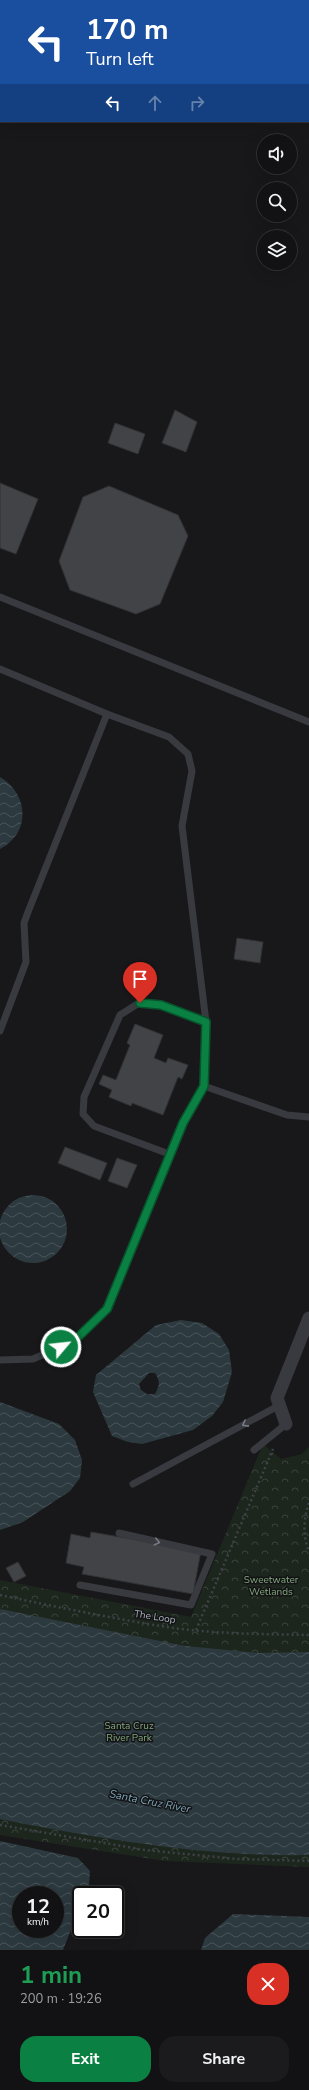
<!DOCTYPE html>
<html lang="en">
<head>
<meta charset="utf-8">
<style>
  body { margin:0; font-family:"Nunito Sans",sans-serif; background:#1b1b1d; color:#f1f3f6; height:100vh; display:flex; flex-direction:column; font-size:15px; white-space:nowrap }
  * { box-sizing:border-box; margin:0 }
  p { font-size:13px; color:#9c9ea0 }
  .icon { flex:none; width:22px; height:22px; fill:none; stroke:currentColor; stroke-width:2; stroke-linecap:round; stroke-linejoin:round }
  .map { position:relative; height:1950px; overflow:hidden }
  .side { display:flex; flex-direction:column; background:#121214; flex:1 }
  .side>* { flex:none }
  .top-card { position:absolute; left:0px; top:0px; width:309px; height:122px; box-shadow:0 4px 16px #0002,0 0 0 1px #313234; background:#1a4fa0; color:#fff; overflow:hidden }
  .fabs { position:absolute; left:257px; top:134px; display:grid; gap:8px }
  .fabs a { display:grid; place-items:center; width:40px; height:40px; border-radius:50%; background:#121214; box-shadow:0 4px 16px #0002,0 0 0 1px #313234; font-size:20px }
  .speed { position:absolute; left:12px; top:1886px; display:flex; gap:8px; font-size:20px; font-weight:700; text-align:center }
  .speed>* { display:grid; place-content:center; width:52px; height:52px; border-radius:50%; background:#121214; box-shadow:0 4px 16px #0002,0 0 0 1px #313234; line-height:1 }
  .speed small { font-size:10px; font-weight:400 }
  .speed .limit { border:2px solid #111; border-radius:6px; background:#fff; color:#111 }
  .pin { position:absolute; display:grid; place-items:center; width:34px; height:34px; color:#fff; margin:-41px -17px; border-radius:50% 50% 50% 0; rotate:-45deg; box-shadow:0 0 4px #0007 }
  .pin .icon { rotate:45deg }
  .me { position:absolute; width:44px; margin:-22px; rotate:62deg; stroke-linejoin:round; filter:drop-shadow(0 0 3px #0008) }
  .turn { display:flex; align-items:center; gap:14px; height:84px; padding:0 20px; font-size:18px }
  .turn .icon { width:52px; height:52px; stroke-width:2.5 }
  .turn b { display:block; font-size:28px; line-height:34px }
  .lanes { display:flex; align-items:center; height:38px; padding:0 20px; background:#0003; justify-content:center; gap:20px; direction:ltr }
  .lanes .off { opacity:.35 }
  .round { display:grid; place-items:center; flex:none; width:42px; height:42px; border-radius:16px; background:#1b1b1d }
  .overview { display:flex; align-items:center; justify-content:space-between; height:68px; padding:0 20px }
  h1 { font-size:24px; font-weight:700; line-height:30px; color:#1e9e55 }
  .cta { display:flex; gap:8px; margin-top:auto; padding:8px 20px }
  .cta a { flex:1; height:46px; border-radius:16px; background:#0b8043; color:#fff; font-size:16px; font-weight:700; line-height:46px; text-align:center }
  .cta a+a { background:#1b1b1d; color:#f1f3f6 }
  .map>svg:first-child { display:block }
  .forest { fill:url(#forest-crowns) }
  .water { fill:url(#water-waves); fill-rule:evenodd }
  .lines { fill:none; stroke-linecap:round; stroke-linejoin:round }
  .stream { stroke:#2c3a40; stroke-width:4.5 }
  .building { fill:#424347; stroke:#313236 }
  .path { stroke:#3e4247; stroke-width:2.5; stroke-dasharray:2 3; stroke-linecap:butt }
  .lane { stroke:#383a3f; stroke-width:7 }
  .street { stroke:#383a3f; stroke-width:13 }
  .oneway { stroke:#767b83 }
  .route-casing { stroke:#07532c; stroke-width:10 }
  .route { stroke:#0b8043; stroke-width:7 }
  .labels { text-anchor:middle; stroke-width:3; stroke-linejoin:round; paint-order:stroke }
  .park-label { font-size:10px; fill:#82a77e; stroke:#131315 }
  .street-label { font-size:10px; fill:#a9b1bb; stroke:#131315 }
  .water-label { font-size:11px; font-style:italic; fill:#7da5b9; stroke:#131315 }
</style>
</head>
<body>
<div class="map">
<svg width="309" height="1950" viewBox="0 0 309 1950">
  <defs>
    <pattern id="forest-crowns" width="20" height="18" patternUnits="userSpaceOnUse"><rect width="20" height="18" fill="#1d261d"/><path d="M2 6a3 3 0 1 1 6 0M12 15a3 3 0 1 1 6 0" fill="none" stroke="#3b433c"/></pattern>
    <pattern id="water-waves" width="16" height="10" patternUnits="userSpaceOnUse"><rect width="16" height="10" fill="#2c3a40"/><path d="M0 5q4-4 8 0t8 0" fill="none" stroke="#48545a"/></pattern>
  </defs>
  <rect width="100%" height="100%" fill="#18181a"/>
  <!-- forest -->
  <polygon class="forest" points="263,1444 281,1459 302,1454 309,1447 309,1867 165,1861 0,1835 0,1580 191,1617"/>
  <!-- water -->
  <g class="water">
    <path d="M 0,777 C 29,794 31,833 0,849 Z"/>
    <circle cx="33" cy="1229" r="34"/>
    <path d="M 181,1320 L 202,1323 L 219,1334 L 229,1350 L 232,1372 L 223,1402 L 212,1416 L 193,1430 L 142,1444 L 128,1442 L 112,1436 L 93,1392 L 96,1375 L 156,1325 ZM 149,1373 L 155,1373 C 160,1381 160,1385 155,1394 L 147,1394 L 141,1390 L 139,1384 Z"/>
    <polygon points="0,1402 59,1424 75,1440 82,1460 80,1478 70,1491 23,1522 0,1530"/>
    <path d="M 0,1609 L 185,1646 L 259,1653 L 309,1652 L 309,1855 C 205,1857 101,1839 0,1819 Z"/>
    <path d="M 0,1841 L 78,1858 L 90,1871 L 89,1886 L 85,1895 L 81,1895 L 81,1905 L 63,1950 L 0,1950 ZM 21,1895 L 55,1895 L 55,1929 L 21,1929 Z"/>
    <polygon points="233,1914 309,1917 309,1950 201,1950 205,1938"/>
  </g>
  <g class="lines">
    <!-- stream -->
    <g class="stream">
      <polyline points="236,1 241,0"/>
      <polyline points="0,55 1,55"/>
    </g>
  </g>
  <!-- building -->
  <g class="building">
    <polygon points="175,410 197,422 186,452 162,443"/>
    <polygon points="115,423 145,434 138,454 108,443"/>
    <polygon points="0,483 38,499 16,554 0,548"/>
    <polygon points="109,486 178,515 188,536 160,604 136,614 70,590 59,561 83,497"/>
    <polygon points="237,938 263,942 260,963 234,959"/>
    <polygon points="135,1024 163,1035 154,1058 166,1063 168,1058 188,1065 182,1079 178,1077 163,1115 132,1103 131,1106 109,1097 112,1090 99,1084 103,1075 116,1080 130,1045 127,1043"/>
    <polygon points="65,1147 107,1163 100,1180 58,1163"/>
    <polygon points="117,1158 137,1165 127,1188 108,1181"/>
    <polygon points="91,1532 201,1551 193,1594 82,1574 84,1567 66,1563 71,1534 90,1538"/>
    <polygon points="18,1562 26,1576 14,1582 6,1568"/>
  </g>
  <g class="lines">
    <!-- path -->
    <g class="path">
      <path d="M 309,1503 C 303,1519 303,1537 309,1552"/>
      <path d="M 0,1595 C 57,1607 115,1619 173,1628 C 218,1634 264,1634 309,1635"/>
      <polyline points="196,1630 273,1449"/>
      <polyline points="0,1825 145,1850 237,1859 309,1861"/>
    </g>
    <!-- lane -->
    <g class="lane">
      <polyline points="0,597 309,722"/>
      <polyline points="0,669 107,714 169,737 188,754 192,771 182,826 206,1022 204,1086 183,1123 107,1309 74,1341 33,1359 0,1360"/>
      <polyline points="0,1031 26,962 24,923 28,912 107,714"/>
      <polyline points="204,1086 287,1115 309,1117"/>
      <polyline points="169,1154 94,1126 83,1114 84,1097 120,1015 139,1003 161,1005 206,1022"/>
      <polyline points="254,1450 286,1424"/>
      <polyline points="133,1484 280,1405"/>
      <polyline points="80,1585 191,1605 212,1554 119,1533"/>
    </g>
    <!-- street -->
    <polyline class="street" points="286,1424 277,1398 309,1318"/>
  </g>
  <!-- one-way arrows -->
  <defs><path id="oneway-chevron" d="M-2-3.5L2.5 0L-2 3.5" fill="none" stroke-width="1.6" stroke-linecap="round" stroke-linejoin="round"/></defs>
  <g class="oneway">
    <use href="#oneway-chevron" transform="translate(245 1424) rotate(152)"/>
    <use href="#oneway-chevron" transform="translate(157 1542) rotate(13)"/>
  </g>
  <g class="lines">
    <defs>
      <polyline id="route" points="61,1347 74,1341 107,1309 183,1123 204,1086 206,1022 161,1005 140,1003"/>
    </defs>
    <!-- route casing -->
    <use href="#route" class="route-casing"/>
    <!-- route -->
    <use href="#route" class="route"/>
  </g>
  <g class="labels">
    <!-- park labels -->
    <g class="park-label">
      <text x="271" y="1583">Sweetwater<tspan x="271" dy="12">Wetlands</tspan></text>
      <text x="129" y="1729">Santa Cruz<tspan x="129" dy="12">River Park</tspan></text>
    </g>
    <!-- street labels -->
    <g class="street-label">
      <text transform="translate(155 1616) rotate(9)" y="4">The Loop</text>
    </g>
    <!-- water labels -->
    <g class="water-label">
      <text transform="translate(150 1801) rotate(11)" y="4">Santa Cruz River</text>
    </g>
  </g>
</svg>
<div class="fabs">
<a><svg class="icon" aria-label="sound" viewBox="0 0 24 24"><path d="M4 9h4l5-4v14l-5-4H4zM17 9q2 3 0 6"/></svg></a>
<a><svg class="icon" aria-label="search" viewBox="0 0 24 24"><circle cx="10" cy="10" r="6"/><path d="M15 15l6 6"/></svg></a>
<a><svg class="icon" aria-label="layers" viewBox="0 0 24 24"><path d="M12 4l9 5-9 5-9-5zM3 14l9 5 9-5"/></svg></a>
</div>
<div class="speed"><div>12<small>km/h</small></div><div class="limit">20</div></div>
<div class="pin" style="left:140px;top:1003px;background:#d93025"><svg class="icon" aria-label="arrive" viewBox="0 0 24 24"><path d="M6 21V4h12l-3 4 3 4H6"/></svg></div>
<svg class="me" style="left:61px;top:1347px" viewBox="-20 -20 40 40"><circle r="17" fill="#0b8043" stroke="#fff" stroke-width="3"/><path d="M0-11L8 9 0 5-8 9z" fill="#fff"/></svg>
<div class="top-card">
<div class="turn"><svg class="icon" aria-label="left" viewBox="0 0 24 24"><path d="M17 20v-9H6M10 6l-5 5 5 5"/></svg><div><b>170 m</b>Turn left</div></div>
<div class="lanes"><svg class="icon" aria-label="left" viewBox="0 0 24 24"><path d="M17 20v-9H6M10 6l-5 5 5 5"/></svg><svg class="icon off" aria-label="ahead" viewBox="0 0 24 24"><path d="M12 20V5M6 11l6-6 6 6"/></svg><svg class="icon off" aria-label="right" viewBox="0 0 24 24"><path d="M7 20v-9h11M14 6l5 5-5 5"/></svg></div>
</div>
</div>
<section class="side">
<div class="overview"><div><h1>1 min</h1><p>200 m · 19:26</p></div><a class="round" style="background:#d93025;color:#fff"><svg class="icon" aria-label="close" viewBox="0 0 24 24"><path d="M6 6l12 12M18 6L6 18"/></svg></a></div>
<div class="cta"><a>Exit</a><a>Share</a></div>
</section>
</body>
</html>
